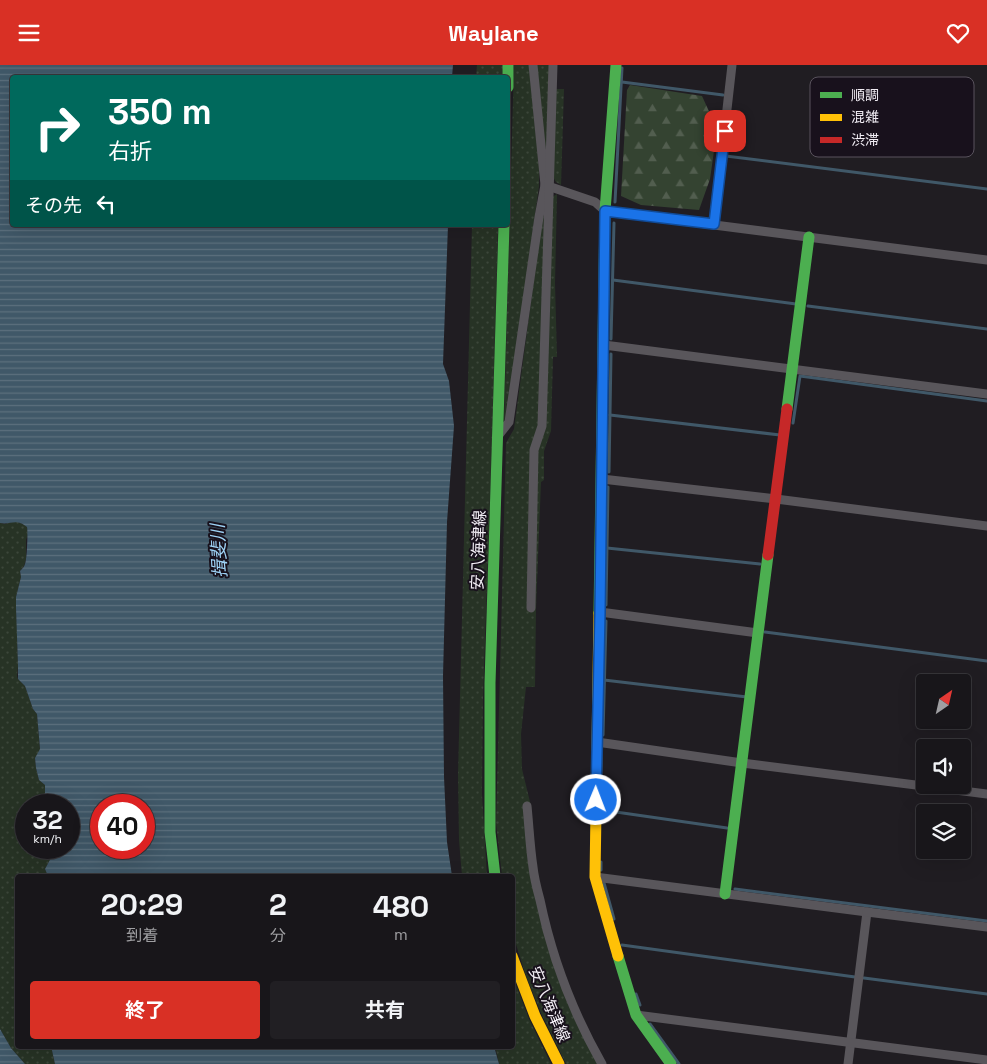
<!DOCTYPE html>
<html lang="ja">
<head>
<meta charset="utf-8">
<style>
  body { margin:0; font-family:"Space Grotesk","Noto Sans JP",sans-serif; background:#211f23; color:#f1f3f6; height:100vh; display:flex; flex-direction:column; font-size:19px; white-space:nowrap }
  * { box-sizing:border-box; margin:0 }
  p { font-size:16px; color:#9f9fa2 }
  .icon { flex:none; width:28px; height:28px; fill:none; stroke:currentColor; stroke-width:2; stroke-linecap:round; stroke-linejoin:round }
  .map { position:relative; flex:1; overflow:hidden }
  .sheet { position:absolute; left:15px; top:809px; width:500px; height:175px; display:flex; flex-direction:column; background:#18161a; border-radius:5px; box-shadow:0 5px 20px #0002,0 0 0 1px #363539 }
  .sheet>* { flex:none }
  .hud { position:absolute; left:10px; top:10px; width:500px; height:152px; border-radius:5px; box-shadow:0 5px 20px #0002,0 0 0 1px #363539; background:#00695c; color:#fff; overflow:hidden }
  .needle { width:32px; rotate:34deg }
  .fabs { position:absolute; left:916px; top:609px; display:grid; gap:10px }
  .fabs a { display:grid; place-items:center; width:55px; height:55px; border-radius:5px; background:#18161a; box-shadow:0 5px 20px #0002,0 0 0 1px #363539; font-size:25px }
  .speed { position:absolute; left:15px; top:729px; display:flex; gap:10px; font-size:25px; font-weight:700; text-align:center }
  .speed>* { display:grid; place-content:center; width:65px; height:65px; border-radius:50%; background:#18161a; box-shadow:0 5px 20px #0002,0 0 0 1px #363539; line-height:1 }
  .speed small { font-size:12px; font-weight:400 }
  .speed .limit { border:8px solid #d22; background:#fff; color:#111 }
  .pin { position:absolute; display:grid; place-items:center; width:42px; height:42px; color:#fff; margin:-21px; border-radius:10px; box-shadow:0 2px 8px #0006 }
  .me { position:absolute; width:55px; margin:-28px; rotate:1deg; stroke-linejoin:round; filter:drop-shadow(0 0 4px #0008) }
  .turn { display:flex; align-items:center; gap:18px; height:105px; padding:0 15px; font-size:22px }
  .turn .icon { width:65px; height:65px; stroke-width:2.5 }
  .turn b { display:block; font-size:35px; line-height:42px }
  .then { display:flex; align-items:center; height:48px; padding:0 15px; background:#0003; gap:10px; font-size:19px }
  .eta { display:flex; justify-content:space-evenly; align-items:center; height:85px; text-align:center }
  .eta b { font-size:30px; font-weight:700; line-height:35px }
  .cta { display:flex; gap:10px; margin-top:auto; padding:10px 15px }
  .cta a { flex:1; height:58px; border-radius:5px; background:#d93025; color:#fff; font-size:20px; font-weight:700; line-height:58px; text-align:center }
  .cta a+a { background:#211f23; color:#f1f3f6 }
  header { display:flex; justify-content:space-between; align-items:center; height:65px; padding:0 15px; background:#d93025; color:#fff; font-size:22px; font-weight:700 }
  .map>svg:first-child { display:block }
  .grass { fill:url(#grass-dots) }
  .forest { fill:url(#forest-firs) }
  .water { fill:url(#water-rules); fill-rule:evenodd }
  .lines { fill:none; stroke-linecap:round; stroke-linejoin:round }
  .stream { stroke:#405868; stroke-width:3 }
  .street { stroke:#59565b; stroke-width:9 }
  .fast { stroke:#4caf50; stroke-width:11 }
  .slow { stroke:#ffc107; stroke-width:11 }
  .jam { stroke:#c62828; stroke-width:11 }
  .route-casing { stroke:#114b97; stroke-width:12 }
  .route { stroke:#1a73e8; stroke-width:9 }
  .labels { text-anchor:middle; stroke-width:4; stroke-linejoin:round; paint-order:stroke }
  .street-label { font-size:16px; fill:#f1edf4; stroke:#18111c }
  .water-label { font-size:18px; font-style:italic; fill:#9ed2f5; stroke:#18111c }
  .key { fill:#18111c; stroke:#59535d; stroke-width:1 }
  .key-label { font-size:14px; fill:#f1edf4 }
</style>
</head>
<body>
<header><svg class="icon" aria-label="menu" viewBox="0 0 24 24"><path d="M4 6h16M4 12h16M4 18h16"/></svg>Waylane<svg class="icon" aria-label="heart" viewBox="0 0 24 24"><path d="M12 20l-8-8c-3-5 5-10 8-4 3-6 11-1 8 4z"/></svg></header>
<div class="map">
<svg width="987" height="999" viewBox="0 0 987 999">
  <defs>
    <pattern id="grass-dots" width="8" height="8" patternUnits="userSpaceOnUse" patternTransform="scale(1.25)"><rect width="8" height="8" fill="#273325"/><path d="M2 2h.1M6 6h.1" fill="none" stroke="#3c473a" stroke-width="1.8" stroke-linecap="round"/></pattern>
    <pattern id="forest-firs" width="22" height="20" patternUnits="userSpaceOnUse" patternTransform="scale(1.25)"><rect width="22" height="20" fill="#344331"/><path d="M5 1l3.5 6h-7zM16 11l3.5 6h-7z" fill="#525e4f"/></pattern>
    <pattern id="water-rules" width="6" height="5" patternUnits="userSpaceOnUse" patternTransform="scale(1.25)"><rect width="6" height="5" fill="#405868"/><path d="M0 2.5h6" fill="none" stroke="#5c707e"/></pattern>
  </defs>
  <rect width="100%" height="100%" fill="#201d22"/>
  <!-- grass -->
  <g class="grass">
    <polygon points="477,0 503,0 502,12 476,12"/>
    <polygon points="514,0 529,0 539,100 539,121 507,353 504,355"/>
    <polygon points="536,0 550,0 547,100"/>
    <polygon points="556,24 564,24 561,120 556,117 553,112"/>
    <polygon points="557,129 555,218 557,292 553,292 551,366 544,386 544,415 541,417 536,544 535,622 526,622 521,669 522,704 531,741 541,856 598,999 566,999 541,948 526,911 514,873 512,866 512,811 502,811 496,758 506,378 514,364 543,147 546,147 538,382 552,132"/>
    <polygon points="472,160 498,160 492,376 483,634 482,729 487,811 462,811 459,775 458,710"/>
    <polygon points="12,457 18,457 25,460 27,462 28,469 26,475 26,494 24,501 20,506 21,512 16,532 18,601 17,611 18,614 25,621 33,644 37,649 40,685 35,693 36,703 39,715 45,720 45,728 43,732 44,740 26,740 26,782 52,783 52,791 45,804 48,811 18,811 18,981 51,981 55,999 25,999 11,983 0,964 0,458 5,459"/>
    <polygon points="513,912 529,954 551,999 499,999 495,981 512,981"/>
  </g>
  <!-- forest -->
  <polygon class="forest" points="630,20 702,31 712,53 715,79 710,114 699,145 641,140 621,131 627,25"/>
  <!-- water -->
  <g class="water">
    <path d="M 0,0 L 453,0 L 452,12 L 12,12 L 12,160 L 448,160 L 443,299 L 449,316 L 454,361 L 447,457 L 443,611 L 444,712 L 447,777 L 452,811 L 48,811 L 45,804 L 52,791 L 52,783 L 69,782 L 69,740 L 44,740 L 43,732 L 45,728 L 45,720 L 39,715 L 36,703 L 35,693 L 40,684 L 37,649 L 33,644 L 25,621 L 18,614 L 18,601 L 16,543 L 16,532 L 21,512 L 20,506 C 23,503 24,502 25,499 C 27,494 28,467 27,462 C 16,453 11,460 0,458 ZM 101,740 L 144,740 L 144,782 L 101,782 Z"/>
    <polygon points="0,964 11,983 25,999 0,999"/>
    <polygon points="51,981 494,981 499,999 55,999"/>
  </g>
  <g class="lines">
    <!-- stream -->
    <g class="stream">
      <polyline points="622,17 723,30"/>
      <polyline points="726,91 987,124"/>
      <polyline points="615,137 622,3"/>
      <polyline points="613,215 796,239"/>
      <polyline points="808,241 987,264"/>
      <polyline points="611,274 614,158"/>
      <polyline points="610,350 780,370"/>
      <polyline points="793,358 800,311 987,336"/>
      <polyline points="609,407 611,289"/>
      <polyline points="607,483 760,499"/>
      <polyline points="606,540 608,422"/>
      <polyline points="765,567 987,596"/>
      <polyline points="604,615 747,632 747,631"/>
      <polyline points="603,670 606,556"/>
      <polyline points="602,745 727,763"/>
      <polyline points="601,805 601,797"/>
      <polyline points="604,818 614,854"/>
      <polyline points="735,824 987,856"/>
      <polyline points="622,880 855,912"/>
      <polyline points="864,913 987,929"/>
      <polyline points="636,929 640,940"/>
      <polyline points="650,959 679,999"/>
    </g>
    <!-- street -->
    <g class="street">
      <polyline points="545,120 595,137 605,146 987,195"/>
      <polyline points="714,159 732,0"/>
      <polyline points="604,280 987,329"/>
      <polyline points="498,371 509,357 539,152 545,120 533,0"/>
      <polyline points="602,414 776,434 987,461"/>
      <polyline points="531,543 534,385 542,361 553,0"/>
      <polyline points="600,547 758,568"/>
      <polyline points="597,677 742,698 987,729"/>
      <path d="M 527,741 C 529,761 530,782 533,802 C 534,813 537,824 540,835 C 552,893 573,948 602,999"/>
      <polyline points="595,812 867,847 848,999"/>
      <polyline points="867,847 987,862"/>
      <polyline points="636,950 987,995"/>
    </g>
    <!-- fast -->
    <g class="fast">
      <polyline points="508,0 508,22"/>
      <polyline points="787,344 809,172"/>
      <polyline points="599,548 605,146 616,0"/>
      <polyline points="495,811 490,767 490,618 504,160"/>
      <polyline points="725,829 768,490"/>
      <polyline points="618,891 636,950 671,999"/>
    </g>
    <!-- slow -->
    <g class="slow">
      <polyline points="599,548 595,812 618,891"/>
      <polyline points="512,891 535,951 559,999"/>
    </g>
    <!-- jam -->
    <polyline class="jam" points="768,490 787,344"/>
  </g>
  <g class="lines">
    <defs>
      <polyline id="route" points="596,735 600,547 605,146 714,159 725,66"/>
    </defs>
    <!-- route casing -->
    <use href="#route" class="route-casing"/>
    <!-- route -->
    <use href="#route" class="route"/>
  </g>
  <g class="labels">
    <!-- street labels -->
    <g class="street-label">
      <text transform="translate(478 485) rotate(-88)" y="6">安八海津線</text>
      <text transform="translate(550 939) rotate(67)" y="6">安八海津線</text>
    </g>
    <!-- water labels -->
    <g class="water-label">
      <text transform="translate(219 486) rotate(-93)" y="6">揖斐川</text>
    </g>
  </g>
  <!-- legend -->
  <rect x="810" y="12" width="164" height="80" rx="8" class="key"/>
  <rect x="820" y="27" width="22" height="6" fill="#4caf50"/>
  <rect x="820" y="49" width="22" height="7" fill="#ffc107"/>
  <rect x="820" y="72" width="22" height="6" fill="#c62828"/>
  <g class="key-label">
    <text x="851" y="35">順調</text>
    <text x="851" y="57">混雑</text>
    <text x="851" y="80">渋滞</text>
  </g>
</svg>
<div class="fabs">
<a><svg class="needle" viewBox="-14 -14 28 28"><path d="M0-13l5 13h-10z" fill="#e53935"/><path d="M0 13l5-13h-10z" fill="#9f9fa2"/></svg></a>
<a><svg class="icon" aria-label="sound" viewBox="0 0 24 24"><path d="M4 9h4l5-4v14l-5-4H4zM17 9q2 3 0 6"/></svg></a>
<a><svg class="icon" aria-label="layers" viewBox="0 0 24 24"><path d="M12 4l9 5-9 5-9-5zM3 14l9 5 9-5"/></svg></a>
</div>
<div class="speed"><div>32<small>km/h</small></div><div class="limit">40</div></div>
<div class="pin" style="left:725px;top:66px;background:#d93025"><svg class="icon" aria-label="arrive" viewBox="0 0 24 24"><path d="M6 21V4h12l-3 4 3 4H6"/></svg></div>
<svg class="me" style="left:596px;top:735px" viewBox="-20 -20 40 40"><circle r="17" fill="#1a73e8" stroke="#fff" stroke-width="3"/><path d="M0-11L8 9 0 5-8 9z" fill="#fff"/></svg>
<div class="hud">
<div class="turn"><svg class="icon" aria-label="right" viewBox="0 0 24 24"><path d="M7 20v-9h11M14 6l5 5-5 5"/></svg><div><b>350 m</b>右折</div></div>
<div class="then">その先<svg class="icon" aria-label="left" viewBox="0 0 24 24"><path d="M17 20v-9H6M10 6l-5 5 5 5"/></svg></div>
</div>
<section class="sheet">
<div class="eta">
<div><b>20:29</b><p>到着</p></div>
<div><b>2</b><p>分</p></div>
<div><b>480</b><p>m</p></div>
</div>
<div class="cta"><a>終了</a><a>共有</a></div>
</section>
</div>
</body>
</html>
